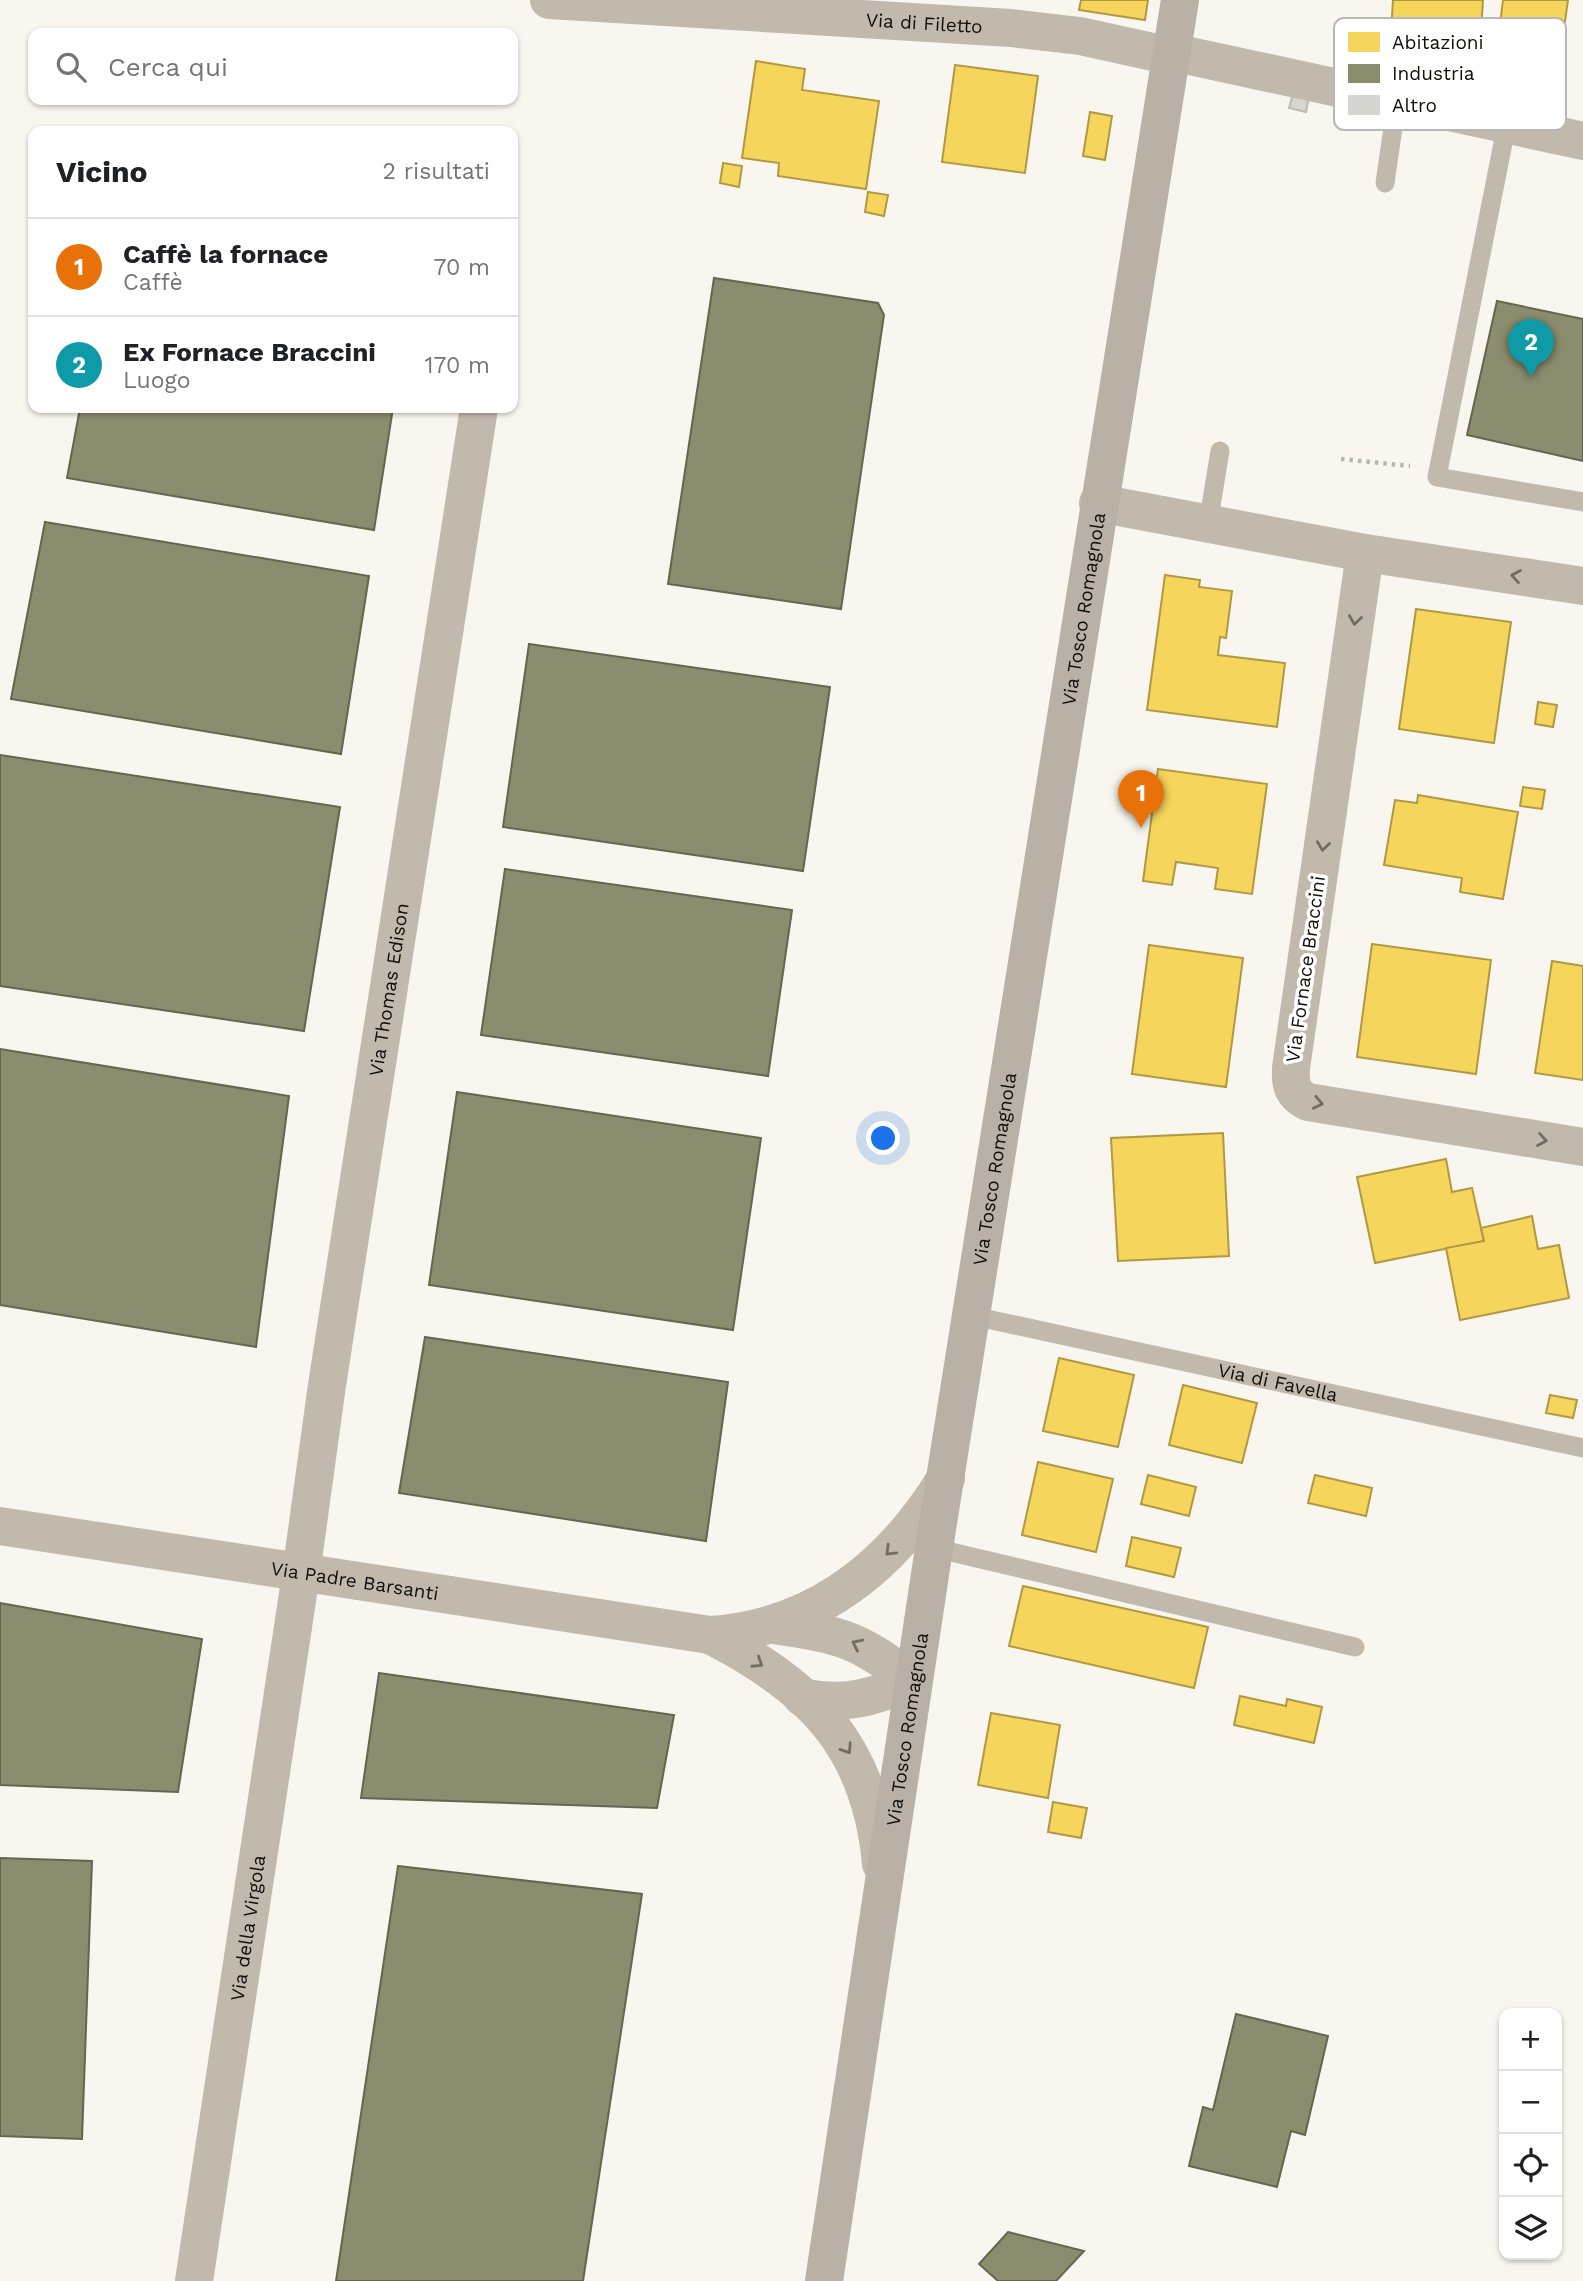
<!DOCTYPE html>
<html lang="it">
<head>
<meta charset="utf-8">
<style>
  body { margin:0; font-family:"Work Sans",sans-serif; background:#f6f6f6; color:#202124 }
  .controls { position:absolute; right:21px; bottom:21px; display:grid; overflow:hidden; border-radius:14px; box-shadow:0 2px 5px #0004 }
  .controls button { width:63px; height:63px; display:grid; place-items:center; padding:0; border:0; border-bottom:2px solid #e0e0e0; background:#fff; color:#202124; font:35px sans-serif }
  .you { position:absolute; left:884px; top:1139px; width:24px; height:24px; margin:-18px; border:5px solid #fff; border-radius:50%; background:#1a73e8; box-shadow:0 0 0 10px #1a73e833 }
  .badge { display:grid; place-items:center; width:46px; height:46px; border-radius:50%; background:#db2777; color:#fff; font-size:23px; font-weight:700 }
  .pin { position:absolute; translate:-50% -58px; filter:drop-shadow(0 2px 4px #0008) }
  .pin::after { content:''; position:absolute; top:37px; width:24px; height:21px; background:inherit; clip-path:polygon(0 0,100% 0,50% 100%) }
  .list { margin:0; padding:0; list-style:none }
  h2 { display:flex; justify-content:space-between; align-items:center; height:91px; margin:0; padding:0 28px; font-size:30px }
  h2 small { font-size:23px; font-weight:400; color:#757577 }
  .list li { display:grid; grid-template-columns:46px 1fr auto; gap:21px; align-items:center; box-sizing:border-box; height:98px; padding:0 28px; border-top:2px solid #e0e0e0 }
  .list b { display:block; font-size:26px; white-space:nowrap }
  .list p { margin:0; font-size:23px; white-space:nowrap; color:#757577 }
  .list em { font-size:23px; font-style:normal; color:#757577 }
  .icon { flex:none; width:38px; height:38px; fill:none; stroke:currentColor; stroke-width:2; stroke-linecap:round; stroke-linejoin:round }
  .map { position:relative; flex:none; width:1583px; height:2281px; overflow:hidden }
  .search { position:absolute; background:#fff; box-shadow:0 2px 5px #0004; left:28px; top:28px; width:490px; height:77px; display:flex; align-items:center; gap:18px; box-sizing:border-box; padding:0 24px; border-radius:14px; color:#757577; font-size:26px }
  .panel { position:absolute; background:#fff; box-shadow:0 2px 5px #0004; left:28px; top:126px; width:490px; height:287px; border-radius:14px }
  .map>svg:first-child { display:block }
  .homes { fill:#f6d55c; stroke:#b19943; stroke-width:2 }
  .industry { fill:#8c8c6e; stroke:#666650; stroke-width:2 }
  .building { fill:#d6d6d0; stroke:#bbbbb5; stroke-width:2 }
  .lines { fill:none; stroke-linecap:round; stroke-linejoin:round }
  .path { stroke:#bcb5ad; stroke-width:4.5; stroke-dasharray:3.5 5; stroke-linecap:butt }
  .service { stroke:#c2b9ad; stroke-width:19 }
  .minor { stroke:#c2b9ad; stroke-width:38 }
  .primary { stroke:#bab1a6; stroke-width:38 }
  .oneway { stroke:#716c64 }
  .labels { text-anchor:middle; stroke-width:7; stroke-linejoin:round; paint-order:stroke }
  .street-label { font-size:19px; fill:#0f0e0a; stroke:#fff }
  .key { fill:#fff; stroke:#b7b7b6; stroke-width:2 }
  .key-label { font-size:19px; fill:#0f0e0a }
</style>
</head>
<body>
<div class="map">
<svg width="1583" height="2281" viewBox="0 0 1583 2281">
  <rect width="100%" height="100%" fill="#f8f6ee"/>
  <g class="homes">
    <path d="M1081,0h67l-3,20 -66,-10z"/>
    <path d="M1393,0h90l-4,60h-81l-8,-11z"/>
    <path d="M1503,0h65l-6,42 -63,-9z"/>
    <path d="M756,61l49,8 -3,21 77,11 -13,88 -88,-13 1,-13 -37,-5z"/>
    <path d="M955,65l83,11 -13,97 -83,-11z"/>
    <path d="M1090,112l22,4 -7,44 -22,-4z"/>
    <path d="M723,163l19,3 -3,21 -19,-4z"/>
    <path d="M868,192l20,3 -4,21 -19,-4z"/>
    <path d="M1165,575l35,5 -1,7 33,4 -6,47 -6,-1 -2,18 67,8 -8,64 -130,-17z"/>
    <path d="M1416,609l95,13 -17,121 -95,-14z"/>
    <path d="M1538,702l19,3 -4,22 -18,-3z"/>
    <path d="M1158,769l109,15 -15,110 -37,-5 3,-21 -42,-6 -4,23 -29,-4z"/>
    <path d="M1523,787l22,3 -3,19 -22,-3z"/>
    <path d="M1418,795l100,17 -15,87 -43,-7 2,-14 -78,-13 11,-65 22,3z"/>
    <path d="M1372,944l119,16 -15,114 -119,-17z"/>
    <path d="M1149,945l94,13 -17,129 -94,-13z"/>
    <path d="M1552,961l31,5v114l-48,-7z"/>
    <path d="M1223,1133l6,123 -111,5 -7,-123z"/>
    <path d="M1446,1159l6,33 20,-4 12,53 -109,22 -18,-86z"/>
    <path d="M1532,1216l6,33 21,-4 10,53 -109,22 -14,-72 38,-7 -3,-13z"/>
    <path d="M1059,1358l75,17 -16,72 -75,-16z"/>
    <path d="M1183,1385l74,18 -15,60 -73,-18z"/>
    <path d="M1550,1395l27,5 -4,18 -27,-5z"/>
    <path d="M1038,1462l75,17 -17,73 -74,-17z"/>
    <path d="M1148,1475l48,12 -7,29 -48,-12z"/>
    <path d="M1315,1475l57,13 -6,28 -58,-13z"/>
    <path d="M1132,1537l49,11 -7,29 -48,-11z"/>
    <path d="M1023,1586l185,41 -14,61 -185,-42z"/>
    <path d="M1240,1696l46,10 1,-7 35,8 -8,36 -80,-18z"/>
    <path d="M991,1713l69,12 -12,73 -70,-13z"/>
    <path d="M1053,1802l34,6 -6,30 -33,-6z"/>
  </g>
  <g class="industry">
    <path d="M714,278l164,25 6,12 -43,294 -173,-25z"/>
    <path d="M1497,301l86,18v142l-116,-26z"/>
    <path d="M80,408h313l-19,122 -307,-52z"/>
    <path d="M45,522l324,54 -28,178 -330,-55z"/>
    <path d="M529,644l301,43 -27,184 -300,-44z"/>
    <path d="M0,755l340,52 -36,224 -304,-45z"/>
    <path d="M505,869l287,41 -24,166 -287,-41z"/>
    <path d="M0,1049l289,47 -33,251 -256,-42z"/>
    <path d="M457,1092l304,46 -28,192 -304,-45z"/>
    <path d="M425,1337l303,45 -22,159 -307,-48z"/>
    <path d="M0,1603l202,36 -24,153 -178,-7z"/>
    <path d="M379,1673l295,42 -17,93 -296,-10z"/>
    <path d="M0,1858l92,3 -10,278 -82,-3z"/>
    <path d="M398,1866l244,28 -59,387h-247z"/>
    <path d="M1236,2014l92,22 -23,99 -14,-4 -14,56 -88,-21 14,-59 10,3z"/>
    <path d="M1008,2232l76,19 -28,30h-58l-19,-17z"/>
  </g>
  <path class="building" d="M1293,93l16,3 -3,16 -17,-4z"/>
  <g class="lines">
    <path class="path" d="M1341,459l69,7"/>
    <g class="service">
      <path d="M1507,123l-70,354 146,25"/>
      <path d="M1385,183l12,-83"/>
      <path d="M1208,524l12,-73"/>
      <path id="s1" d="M973,1316l610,132"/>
      <path d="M934,1548l421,99"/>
    </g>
    <g class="minor">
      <path id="s2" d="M549,0l462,28 69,8 91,20h19l393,85"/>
      <path d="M1098,503l267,50 218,33"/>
      <path d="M1365,553l-74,515c-1,17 1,26 17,34l275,45"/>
      <path id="s3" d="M0,1526l710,109c106,-7 182,-69 236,-157"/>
      <path d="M773,1625c69,10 86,14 140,57"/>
      <path d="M710,1635c101,51 161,112 171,229"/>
      <path d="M802,1697c42,10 72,-1 111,-15"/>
      <path id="s4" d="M194,2281l107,-707 26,-189 152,-977"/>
    </g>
    <path class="primary" id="s5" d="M824,2281l110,-733 246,-1548"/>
  </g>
  <defs><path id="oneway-chevron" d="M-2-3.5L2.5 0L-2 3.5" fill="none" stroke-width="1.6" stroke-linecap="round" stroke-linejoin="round" transform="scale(1.75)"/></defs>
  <g class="oneway">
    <use href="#oneway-chevron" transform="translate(1516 576) rotate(-171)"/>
    <use href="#oneway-chevron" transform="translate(1355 620) rotate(98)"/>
    <use href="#oneway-chevron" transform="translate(1323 846) rotate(98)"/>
    <use href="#oneway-chevron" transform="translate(1318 1103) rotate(12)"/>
    <use href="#oneway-chevron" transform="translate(1542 1140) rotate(9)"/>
    <use href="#oneway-chevron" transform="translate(890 1551) rotate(135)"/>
    <use href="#oneway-chevron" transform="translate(857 1644) rotate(-154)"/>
    <use href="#oneway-chevron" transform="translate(758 1663) rotate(33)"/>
    <use href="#oneway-chevron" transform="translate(847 1749) rotate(57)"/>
  </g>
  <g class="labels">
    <g class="street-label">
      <text dy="7" stroke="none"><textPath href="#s2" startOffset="376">Via di Filetto</textPath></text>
      <text dy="7" stroke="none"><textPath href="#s5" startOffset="1692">Via Tosco Romagnola</textPath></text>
      <text transform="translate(1305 969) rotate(-82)" y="7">Via Fornace Braccini</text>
      <text dy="7" stroke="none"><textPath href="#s4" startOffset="1306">Via Thomas Edison</textPath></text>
      <text dy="7" stroke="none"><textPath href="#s5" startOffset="1125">Via Tosco Romagnola</textPath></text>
      <text dy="7" stroke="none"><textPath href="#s1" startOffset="312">Via di Favella</textPath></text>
      <text dy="7" stroke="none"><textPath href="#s3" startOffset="359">Via Padre Barsanti</textPath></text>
      <text dy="7" stroke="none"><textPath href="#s5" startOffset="558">Via Tosco Romagnola</textPath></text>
      <text dy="7" stroke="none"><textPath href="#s4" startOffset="357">Via della Virgola</textPath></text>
    </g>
  </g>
  <rect x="1334" y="18" width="232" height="112" rx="10" class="key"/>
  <rect x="1348" y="32" width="32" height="20" fill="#f6d55c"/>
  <rect x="1348" y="64" width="32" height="19" fill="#8c8c6e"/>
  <rect x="1348" y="95" width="32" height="20" fill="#d6d6d0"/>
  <g class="key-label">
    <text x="1392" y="49">Abitazioni</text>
    <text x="1392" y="80">Industria</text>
    <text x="1392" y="112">Altro</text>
  </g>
</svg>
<div class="controls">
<button>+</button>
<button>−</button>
<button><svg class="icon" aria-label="locate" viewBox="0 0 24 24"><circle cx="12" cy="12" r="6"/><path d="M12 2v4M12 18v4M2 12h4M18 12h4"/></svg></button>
<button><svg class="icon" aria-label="layers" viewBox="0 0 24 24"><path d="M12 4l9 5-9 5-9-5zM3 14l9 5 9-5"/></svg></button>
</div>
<div class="you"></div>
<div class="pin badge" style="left:1141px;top:828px;background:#e8710a">1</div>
<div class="pin badge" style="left:1531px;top:377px;background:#0f9aa8">2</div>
<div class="search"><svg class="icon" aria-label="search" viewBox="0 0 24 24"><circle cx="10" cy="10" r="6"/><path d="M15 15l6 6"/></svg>Cerca qui</div>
<section class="panel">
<h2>Vicino<small>2 risultati</small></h2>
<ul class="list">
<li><span class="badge" style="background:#e8710a">1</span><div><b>Caffè la fornace</b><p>Caffè</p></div><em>70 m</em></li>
<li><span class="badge" style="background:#0f9aa8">2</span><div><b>Ex Fornace Braccini</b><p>Luogo</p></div><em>170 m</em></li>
</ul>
</section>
</div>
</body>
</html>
